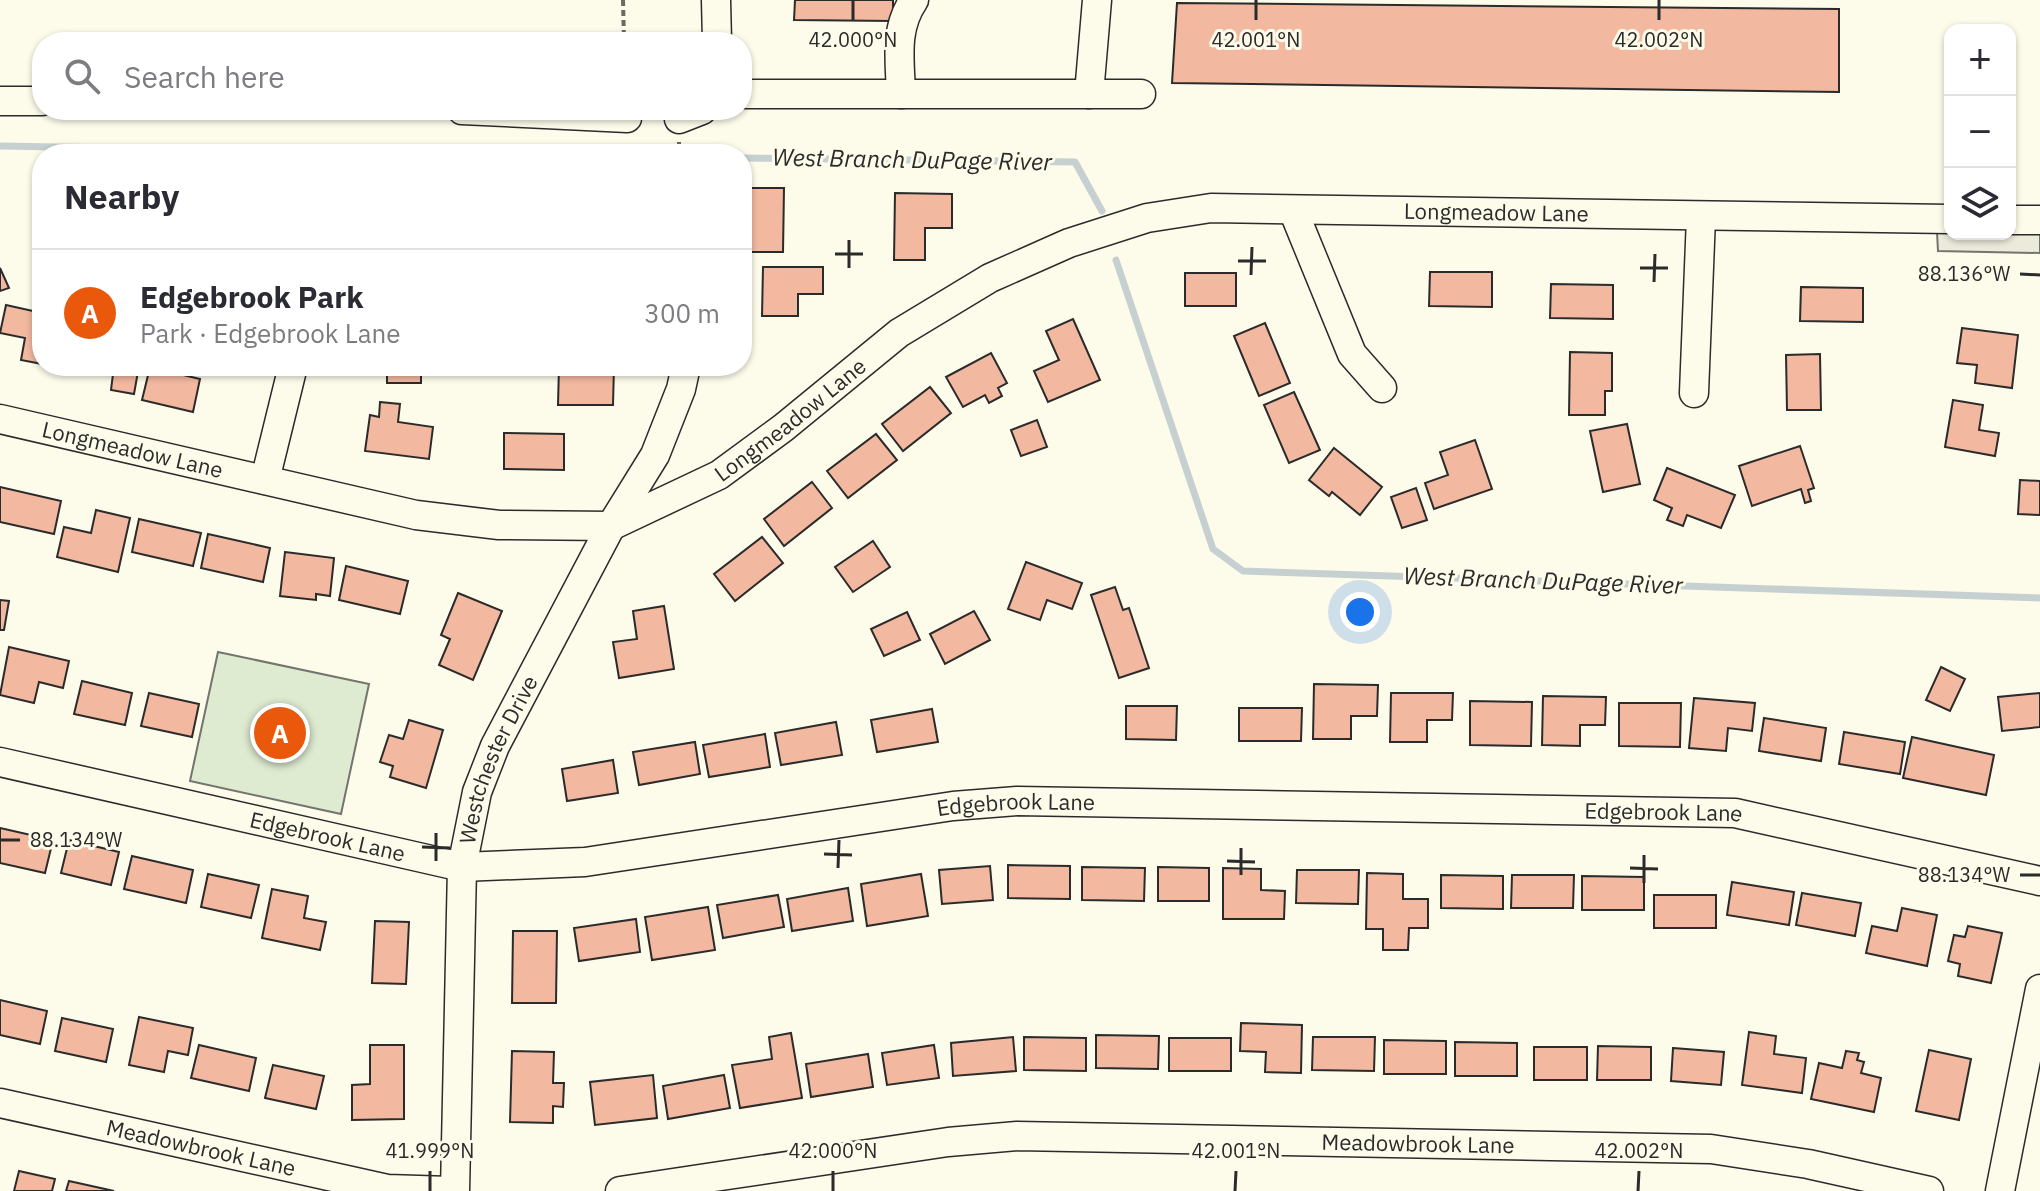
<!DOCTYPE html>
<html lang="en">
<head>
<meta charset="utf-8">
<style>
  body { margin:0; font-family:"IBM Plex Sans",sans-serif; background:#f7f7f7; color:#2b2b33 }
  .controls { position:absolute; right:24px; top:24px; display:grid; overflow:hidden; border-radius:16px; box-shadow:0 2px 6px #0004 }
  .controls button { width:72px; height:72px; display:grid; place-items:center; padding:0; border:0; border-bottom:2px solid #e1e1e2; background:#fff; color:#2b2b33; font:40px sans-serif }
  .you { position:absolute; left:1360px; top:612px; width:28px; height:28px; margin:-20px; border:6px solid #fff; border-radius:50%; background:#1a73e8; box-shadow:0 0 0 12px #1a73e833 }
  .badge { display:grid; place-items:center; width:52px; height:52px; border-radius:50%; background:#ea580c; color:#fff; font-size:26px; font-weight:700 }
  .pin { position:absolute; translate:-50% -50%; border:4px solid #fff; box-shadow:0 2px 8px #0006 }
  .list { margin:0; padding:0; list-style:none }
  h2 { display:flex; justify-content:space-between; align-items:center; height:104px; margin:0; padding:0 32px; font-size:34px }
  h2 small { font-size:26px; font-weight:400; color:#7c7c81 }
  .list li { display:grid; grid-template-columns:52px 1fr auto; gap:24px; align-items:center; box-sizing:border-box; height:128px; padding:0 32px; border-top:2px solid #e1e1e2 }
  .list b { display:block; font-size:30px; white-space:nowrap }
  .list p { margin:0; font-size:26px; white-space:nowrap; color:#7c7c81 }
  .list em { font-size:26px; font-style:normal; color:#7c7c81 }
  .icon { flex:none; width:44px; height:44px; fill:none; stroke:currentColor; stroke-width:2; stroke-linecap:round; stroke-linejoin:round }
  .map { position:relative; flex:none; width:2040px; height:1191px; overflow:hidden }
  .search { position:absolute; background:#fff; box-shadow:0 2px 6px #0004; left:32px; top:32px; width:720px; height:88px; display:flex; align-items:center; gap:20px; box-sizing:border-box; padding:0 28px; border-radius:32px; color:#7c7c81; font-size:30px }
  .panel { position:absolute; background:#fff; box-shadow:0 2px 6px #0004; left:32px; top:144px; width:720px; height:232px; border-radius:32px }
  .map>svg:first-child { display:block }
  .green { fill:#deebd1; stroke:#74746e; stroke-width:2 }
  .parking { fill:#eceadb; stroke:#74746e; stroke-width:2 }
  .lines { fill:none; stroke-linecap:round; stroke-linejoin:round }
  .stream { stroke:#c7d0d0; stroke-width:7 }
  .building { fill:#f2b8a0; stroke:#2b2b2b; stroke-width:2 }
  .minor-casing { stroke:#2b2b2b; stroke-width:31 }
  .path { stroke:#6a6964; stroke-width:4; stroke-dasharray:6 4; stroke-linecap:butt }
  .minor { stroke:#fdfbea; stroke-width:28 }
  .ticks { fill:none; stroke:#2b2b2b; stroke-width:3 }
  .labels { text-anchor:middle; stroke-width:6; stroke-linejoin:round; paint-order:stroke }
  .street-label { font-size:22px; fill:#2b2b2b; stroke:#fdfbea }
  .water-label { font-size:24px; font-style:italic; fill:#2b2b2b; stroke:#fdfbea }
  .ticks-label { font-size:20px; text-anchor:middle; fill:#2b2b2b; stroke:#fdfbea; stroke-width:6; stroke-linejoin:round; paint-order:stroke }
</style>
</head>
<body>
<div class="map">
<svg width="2040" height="1191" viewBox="0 0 2040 1191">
  <rect width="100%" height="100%" fill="#fdfbea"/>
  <path class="green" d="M218,652l151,32 -28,130 -151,-33z"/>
  <path class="parking" d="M1937,232l103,2v19l-102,-2z"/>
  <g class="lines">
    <g class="stream">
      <path d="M0,146l458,8"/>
      <path d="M742,158l333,4 27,49"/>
      <path d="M1116,260l97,289 30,22 797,27"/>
    </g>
  </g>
  <g class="building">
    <path d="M795,0h98v21l-99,-1z"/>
    <path d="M1177,3l662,6v83l-667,-9z"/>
    <path d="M749,188h35l-1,64h-34z"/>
    <path d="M895,193l57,1v34h-27v32h-31z"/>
    <path d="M763,267h60v27h-25v22h-36z"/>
    <path d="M0,268l9,20 -9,3z"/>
    <path d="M1430,272h62v35l-63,-1z"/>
    <rect x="1185" y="273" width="51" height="33"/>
    <path d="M1551,284l62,1v34l-63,-1z"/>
    <path d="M1801,287l62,1v34l-63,-1z"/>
    <path d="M6,305l36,8v51l-21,-4 4,-22 -25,-5z"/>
    <path d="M1073,319l27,61 -52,22 -14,-31 25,-11 -13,-29z"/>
    <path d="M1265,323l25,60 -31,13 -25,-60z"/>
    <path d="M1962,328l56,7 -6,53 -37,-5 2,-18 -20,-2z"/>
    <path d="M1570,352l42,1v38h-7v24h-36z"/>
    <path d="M991,353l16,30 -9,5 4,8 -13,7 -4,-8 -22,12 -17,-30z"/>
    <path d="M1820,354l1,56h-34l-1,-55z"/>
    <path d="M114,366h25l-5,28 -23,-4z"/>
    <rect x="387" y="366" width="34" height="17"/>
    <path d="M559,366h55l-1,39h-55z"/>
    <path d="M150,367l50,12 -7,33 -51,-12z"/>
    <path d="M930,387l21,26 -48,38 -21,-27z"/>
    <path d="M1294,392l26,58 -31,13 -25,-58z"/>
    <path d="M1953,400l30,5 -4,25 20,3 -4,23 -50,-9z"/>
    <path d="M380,402l20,2 -2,18 35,5 -4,32 -64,-8 5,-36 9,2z"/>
    <path d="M1037,420l10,27 -26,9 -10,-26z"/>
    <path d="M1627,424l13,60 -37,8 -13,-61z"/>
    <path d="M504,433l60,1v36l-60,-1z"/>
    <path d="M876,434l21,26 -49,38 -21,-27z"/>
    <path d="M1475,440l17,49 -58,20 -9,-26 23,-8 -8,-23z"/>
    <path d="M1800,446l14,42 -6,2 3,11 -6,2 -4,-14 -49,17 -13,-40z"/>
    <path d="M1334,448l48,39 -22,28 -28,-23 -3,4 -20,-16z"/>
    <path d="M1667,468l68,27 -14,33 -34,-13 -4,11 -16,-6 5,-12 -18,-8z"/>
    <path d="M2020,480l20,1v34l-22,-1z"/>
    <path d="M812,482l20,26 -48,38 -20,-27z"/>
    <path d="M0,487l61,14 -7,33 -54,-12z"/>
    <path d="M1416,488l11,32 -25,8 -11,-31z"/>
    <path d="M96,510l34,8 -12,54 -61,-15 7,-30 27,6z"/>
    <path d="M139,519l62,14 -8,33 -61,-14z"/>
    <path d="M208,534l62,14 -7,34 -62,-14z"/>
    <path d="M762,537l21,26 -48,38 -21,-27z"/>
    <path d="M873,541l17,26 -37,25 -18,-25z"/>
    <path d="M285,552l49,6 -4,38 -14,-2v6l-36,-4z"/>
    <path d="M1026,562l56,21 -10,26 -25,-9 -7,20 -32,-11z"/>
    <path d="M346,566l62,15 -8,33 -61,-14z"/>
    <path d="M1115,587l8,23 6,-2 20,60 -30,10 -28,-83z"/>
    <path d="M458,593l44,18 -29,69 -34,-15 11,-26 -9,-4z"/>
    <path d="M0,600l9,1 -5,29h-4z"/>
    <path d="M664,606l10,63 -55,9 -6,-36 24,-3 -4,-28z"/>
    <path d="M974,611l16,29 -45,24 -15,-30z"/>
    <path d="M907,612l13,28 -36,16 -13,-27z"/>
    <path d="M9,647l60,14 -6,27 -24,-6 -5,21 -34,-8z"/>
    <path d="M1941,667l24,12 -15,32 -24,-11z"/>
    <path d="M82,681l50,12 -7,32 -51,-11z"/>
    <path d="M1314,684l64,1 -1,31h-26v23h-38z"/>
    <path d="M149,693l50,11 -7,33 -51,-11z"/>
    <path d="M1391,693h62l-1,27h-25v22h-37z"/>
    <path d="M2040,693v34l-38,4 -4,-34z"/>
    <path d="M1543,696l63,1 -1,28h-25v21l-38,-1z"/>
    <path d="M1694,698l61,5 -3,28 -24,-3 -2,23 -37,-3z"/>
    <path d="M1470,701l62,1 -1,44 -61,-1z"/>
    <path d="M1619,703h62l-1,44 -61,-1z"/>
    <path d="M1126,706h51l-1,34 -50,-1z"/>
    <path d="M1239,708h63l-1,33h-62z"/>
    <path d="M932,709l6,33 -61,10 -6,-32z"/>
    <path d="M1764,718l62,10 -5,33 -62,-10z"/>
    <path d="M409,720l34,10 -17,58 -36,-11 3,-11 -13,-4 9,-27 14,4z"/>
    <path d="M836,722l6,33 -61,10 -6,-32z"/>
    <path d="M1844,732l61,10 -5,32 -61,-10z"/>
    <path d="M765,734l5,33 -61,10 -6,-32z"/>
    <path d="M1912,737l82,18 -8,40 -83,-17z"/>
    <path d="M695,742l5,32 -61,11 -6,-33z"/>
    <path d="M613,760l5,33 -51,8 -5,-32z"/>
    <path d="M0,828l53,12 -8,33 -45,-10z"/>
    <path d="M69,840l50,12 -8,33 -50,-12z"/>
    <path d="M132,856l61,14 -7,33 -62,-14z"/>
    <path d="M1008,865l62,1v33l-62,-1z"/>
    <path d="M990,866l3,34 -51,4 -3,-34z"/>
    <path d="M1082,867l63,1 -1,33 -62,-1z"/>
    <path d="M1158,867l51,1v33h-51z"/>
    <path d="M1223,868l38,1v21l24,1 -1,28h-61z"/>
    <path d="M1297,870h62l-1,34 -62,-1z"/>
    <path d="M1367,873l36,1v25h25v29h-19l-1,22h-25v-21h-17z"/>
    <path d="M208,874l51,11 -8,33 -50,-11z"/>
    <path d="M921,874l7,42 -61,10 -6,-42z"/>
    <path d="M1441,875l62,1v33l-62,-1z"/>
    <path d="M1512,875h62l-1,33h-62z"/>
    <path d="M1582,876l62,1v33h-62z"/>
    <path d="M1732,882l62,10 -5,33 -62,-10z"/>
    <path d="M848,888l5,33 -61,10 -5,-32z"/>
    <path d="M272,889l36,7 -4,22 22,4 -6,28 -58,-12z"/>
    <path d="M1802,893l59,10 -6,33 -59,-11z"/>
    <path d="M778,895l6,32 -61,11 -6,-33z"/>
    <rect x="1654" y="895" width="62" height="33"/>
    <path d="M708,907l7,43 -63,10 -7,-43z"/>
    <path d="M1902,908l35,7 -10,51 -61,-13 6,-27 25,5z"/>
    <path d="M636,919l4,33 -61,9 -5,-33z"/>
    <path d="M375,921l34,1 -3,62 -34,-1z"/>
    <path d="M1968,926l34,7 -11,50 -33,-7 2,-12 -12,-3 6,-26 11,2z"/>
    <path d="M513,931h44l-1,72h-44z"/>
    <path d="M0,1000l47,11 -7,33 -40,-9z"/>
    <path d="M139,1017l54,11 -5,27 -20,-4 -4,21 -35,-7z"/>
    <path d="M62,1018l51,11 -7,33 -51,-11z"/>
    <path d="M1241,1023l61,2 -1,48 -36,-1 1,-20 -26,-1z"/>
    <path d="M1749,1032l27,4 -2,18 32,4 -4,35 -60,-8z"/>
    <path d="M791,1033l11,65 -62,10 -8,-43 40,-6 -3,-22z"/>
    <path d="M1096,1035l63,1 -1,33 -62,-1z"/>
    <path d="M1013,1037l3,34 -63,5 -2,-33z"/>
    <path d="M1024,1037l62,1v33l-62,-1z"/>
    <path d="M1313,1037h62l-1,34 -62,-1z"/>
    <rect x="1169" y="1038" width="62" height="33"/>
    <path d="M1384,1040l62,1v33h-62z"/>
    <path d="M1455,1042l62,1v33h-62z"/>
    <path d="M199,1045l57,13 -7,33 -58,-13z"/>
    <path d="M370,1045h34v74l-52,1v-35l18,-1z"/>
    <path d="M934,1045l5,33 -52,7 -5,-32z"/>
    <path d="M1598,1046l53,1v33h-54z"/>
    <rect x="1534" y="1047" width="53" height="33"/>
    <path d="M1673,1048l51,4 -3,33 -50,-4z"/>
    <path d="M1929,1050l42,9 -12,61 -43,-9z"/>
    <path d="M512,1051l42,1 -1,31h11l-1,24 -10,-1v17l-43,-1z"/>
    <path d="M1846,1051l13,2 -2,7 7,2 -3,11 20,5 -7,34 -63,-13 8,-36 23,5z"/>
    <path d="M868,1054l5,33 -62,10 -5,-33z"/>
    <path d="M273,1065l51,11 -8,33 -51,-11z"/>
    <path d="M653,1075l4,43 -62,7 -5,-43z"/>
    <path d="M724,1075l6,33 -62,11 -5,-33z"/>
    <path d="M19,1171l36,8 -3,12h-38z"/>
    <path d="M69,1181l45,10h-48z"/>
  </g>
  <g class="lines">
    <defs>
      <g id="minor">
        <path d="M716,0l1,42"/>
        <path d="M742,94h399"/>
        <path d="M901,94c-1,-34 -7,-65 13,-94"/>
        <path d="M1089,94l8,-94"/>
        <path d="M0,101h42"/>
        <path d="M462,110l165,8"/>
        <path d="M679,119l23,-9"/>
        <path d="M1293,210l59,144 30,34"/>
        <path d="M2010,220h30"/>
        <path d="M1694,393l7,-176"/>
        <path id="s1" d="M0,419l416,96 83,10 112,1 108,-51 64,-47 116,-95 91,-55 79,-35 78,-25 64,-10 739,11"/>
        <path d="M265,480l28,-114"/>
        <path id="s2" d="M0,762l462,105 123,-5 368,-56 64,-5 718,12 305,68"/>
        <path id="s3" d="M0,1103l387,86 63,2"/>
        <path id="s4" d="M455,1191l7,-324 15,-75 18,-46 116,-220 44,-71 26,-66 5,-23"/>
        <path id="s5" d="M620,1191l328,-49 69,-6 694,13 97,15 121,27"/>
        <path d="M2000,1191l40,-202"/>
      </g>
    </defs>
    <use href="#minor" class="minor-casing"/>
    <g class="path">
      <path d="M623,0l1,42"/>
      <path d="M679,142v12"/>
    </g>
    <use href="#minor" class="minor"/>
  </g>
  <path class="ticks" d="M853,20v-20M1256,20v-20M1659,20v-20M835,254h28M1238,261h28M849,268v-28M1640,268h28M2020,274l20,1M1251,275l1,-28M1654,282l1,-28M0,840h20M422,847l28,1M824,854l28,1M436,861v-28M1227,861l28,1M838,868l1,-28M1630,868l28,1M1241,875v-27M2020,875h20M1644,883v-28M430,1191v-20M833,1191v-20M1235,1191l1,-20M1638,1191l1,-20"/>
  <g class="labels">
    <g class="street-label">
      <text dy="8" stroke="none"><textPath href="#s1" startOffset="1596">Longmeadow Lane</textPath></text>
      <text dy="8" stroke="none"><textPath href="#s1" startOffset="832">Longmeadow Lane</textPath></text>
      <text dy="8" stroke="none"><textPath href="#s1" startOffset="136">Longmeadow Lane</textPath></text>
      <text dy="8" stroke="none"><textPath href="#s4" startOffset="438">Westchester Drive</textPath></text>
      <text dy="8" stroke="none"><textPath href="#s2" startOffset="1032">Edgebrook Lane</textPath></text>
      <text dy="8" stroke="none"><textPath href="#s2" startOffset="1680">Edgebrook Lane</textPath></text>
      <text dy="8" stroke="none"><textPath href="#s2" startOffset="336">Edgebrook Lane</textPath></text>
      <text dy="8" stroke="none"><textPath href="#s5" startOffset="802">Meadowbrook Lane</textPath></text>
      <text dy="8" stroke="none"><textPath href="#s3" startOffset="206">Meadowbrook Lane</textPath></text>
    </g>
    <g class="water-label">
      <text transform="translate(912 160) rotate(1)" y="8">West Branch DuPage River</text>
      <text transform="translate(1543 581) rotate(2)" y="8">West Branch DuPage River</text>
    </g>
  </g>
  <g class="ticks-label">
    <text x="853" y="47">42.000°N</text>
    <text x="1256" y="47">42.001°N</text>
    <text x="1659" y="47">42.002°N</text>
    <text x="1964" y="281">88.136°W</text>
    <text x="76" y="847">88.134°W</text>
    <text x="1964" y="882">88.134°W</text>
    <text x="430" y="1158">41.999°N</text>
    <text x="833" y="1158">42.000°N</text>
    <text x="1236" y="1158">42.001°N</text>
    <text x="1639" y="1158">42.002°N</text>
  </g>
</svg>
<div class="controls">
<button>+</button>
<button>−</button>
<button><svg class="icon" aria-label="layers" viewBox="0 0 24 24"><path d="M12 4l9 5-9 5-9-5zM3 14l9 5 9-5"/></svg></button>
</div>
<div class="you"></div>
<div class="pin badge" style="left:280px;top:733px">A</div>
<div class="search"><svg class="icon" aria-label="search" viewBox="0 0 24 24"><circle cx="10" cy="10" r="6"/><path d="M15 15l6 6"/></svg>Search here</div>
<section class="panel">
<h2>Nearby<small></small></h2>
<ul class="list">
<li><span class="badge">A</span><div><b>Edgebrook Park</b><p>Park · Edgebrook Lane</p></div><em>300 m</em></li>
</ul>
</section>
</div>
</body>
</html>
